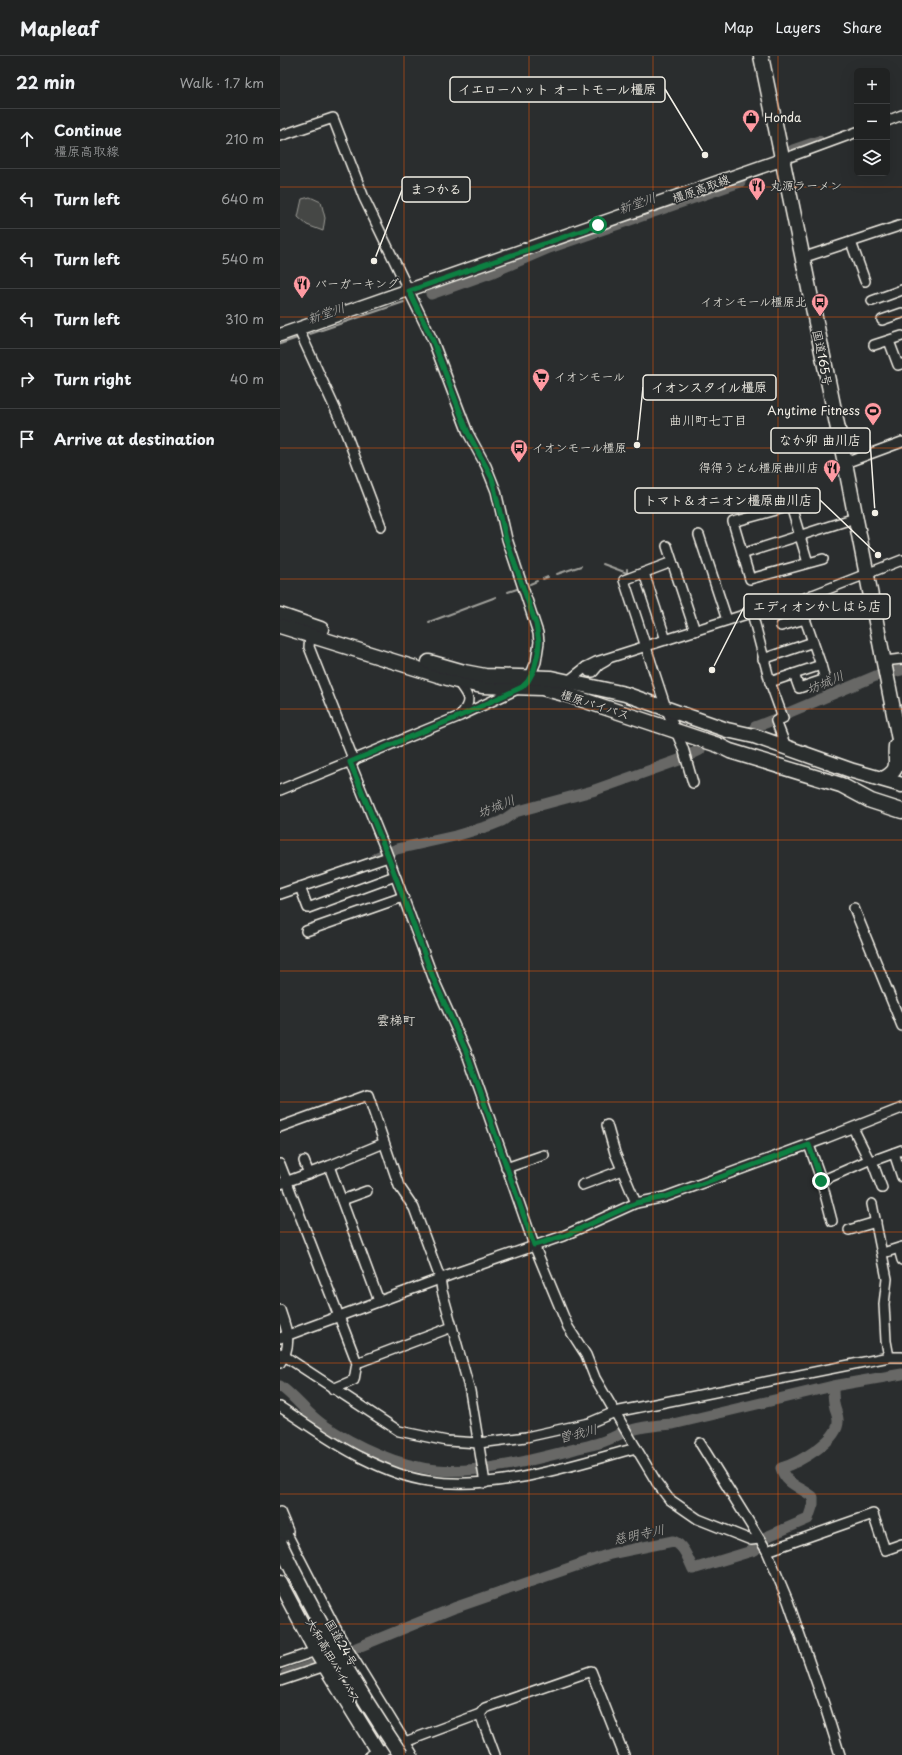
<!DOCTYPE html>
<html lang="en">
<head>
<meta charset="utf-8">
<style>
  body { margin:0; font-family:"Playpen Sans","Klee One",sans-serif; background:#2d2f2f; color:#f1f3f6 }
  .controls { position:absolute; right:12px; top:12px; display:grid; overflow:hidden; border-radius:6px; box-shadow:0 4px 16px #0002 }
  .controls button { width:36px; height:36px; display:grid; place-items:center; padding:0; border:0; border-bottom:1px solid #3d3f40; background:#202222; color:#f1f3f6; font:20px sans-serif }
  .stop { position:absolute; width:12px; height:12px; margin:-9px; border:3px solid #0b8043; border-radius:50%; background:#fff }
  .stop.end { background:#0b8043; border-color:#fff; box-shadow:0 1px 4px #0008 }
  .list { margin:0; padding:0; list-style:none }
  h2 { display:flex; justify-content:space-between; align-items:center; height:52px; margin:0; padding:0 16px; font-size:17px }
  h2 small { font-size:13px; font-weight:400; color:#a2a4a5 }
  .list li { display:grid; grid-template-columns:26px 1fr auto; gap:12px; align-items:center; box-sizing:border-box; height:60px; padding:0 16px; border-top:1px solid #3d3f40 }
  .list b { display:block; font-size:15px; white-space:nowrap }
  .list p { margin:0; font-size:13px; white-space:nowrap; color:#a2a4a5 }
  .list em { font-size:13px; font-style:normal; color:#a2a4a5 }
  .icon { flex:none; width:22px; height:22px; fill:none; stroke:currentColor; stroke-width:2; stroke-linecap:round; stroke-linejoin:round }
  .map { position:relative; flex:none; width:622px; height:1699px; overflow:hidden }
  header { display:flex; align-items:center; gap:24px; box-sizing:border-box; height:56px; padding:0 20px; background:#202222; border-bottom:1px solid #3d3f40 }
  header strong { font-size:19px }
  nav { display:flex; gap:22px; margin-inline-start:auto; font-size:14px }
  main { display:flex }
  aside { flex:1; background:#202222 }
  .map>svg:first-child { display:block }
  .green { fill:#444645; stroke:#9c9c96 }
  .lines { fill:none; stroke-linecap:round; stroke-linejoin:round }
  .stream { stroke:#9f9f9a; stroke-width:2 }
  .river { stroke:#676866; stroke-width:11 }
  .minor-casing { stroke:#f4f1e8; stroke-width:12 }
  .major-casing { stroke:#f4f1e8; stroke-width:15 }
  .highway-casing { stroke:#f4f1e8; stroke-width:17 }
  .minor { stroke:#2a2d2e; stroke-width:9 }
  .major { stroke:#2a2d2e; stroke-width:12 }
  .highway { stroke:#2a2d2e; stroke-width:14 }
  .highway-bridge-casing { stroke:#f4f1e8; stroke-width:17; stroke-linecap:butt }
  .highway-bridge { stroke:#2a2d2e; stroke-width:14 }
  .route { stroke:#0b8043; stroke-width:5 }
  .grid { fill:none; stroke:#e8590c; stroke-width:1; stroke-opacity:0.55 }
  .labels { text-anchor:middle; stroke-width:3.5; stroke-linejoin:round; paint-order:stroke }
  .poi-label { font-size:12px; fill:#f4f1e8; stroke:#2a2d2e; text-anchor:start }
  .street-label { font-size:12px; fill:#f4f1e8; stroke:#2a2d2e }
  .water-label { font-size:13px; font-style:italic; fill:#b5b3ae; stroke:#2a2d2e }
  .neighbourhood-label { font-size:13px; fill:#f4f1e8; stroke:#2a2d2e }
  .leader { fill:none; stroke:#f4f1e8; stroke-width:1.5 }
  .callout-dot { fill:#f4f1e8; stroke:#2a2d2e; stroke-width:1.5 }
  .callout { fill:#2a2d2e; stroke:#f4f1e8; stroke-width:1.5 }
  .callout-label { font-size:13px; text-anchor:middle; font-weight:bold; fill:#f4f1e8 }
</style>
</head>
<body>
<header>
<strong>Mapleaf</strong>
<nav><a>Map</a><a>Layers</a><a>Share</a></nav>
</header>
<main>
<aside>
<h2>22 min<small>Walk · 1.7 km</small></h2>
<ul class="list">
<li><svg class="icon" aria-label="ahead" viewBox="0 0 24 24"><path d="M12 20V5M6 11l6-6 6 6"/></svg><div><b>Continue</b><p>橿原高取線</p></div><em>210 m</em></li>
<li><svg class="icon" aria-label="left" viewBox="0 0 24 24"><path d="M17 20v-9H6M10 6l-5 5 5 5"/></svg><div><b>Turn left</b></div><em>640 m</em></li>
<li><svg class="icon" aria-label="left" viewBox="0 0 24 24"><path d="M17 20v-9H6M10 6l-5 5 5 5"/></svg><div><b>Turn left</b></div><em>540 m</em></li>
<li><svg class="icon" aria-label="left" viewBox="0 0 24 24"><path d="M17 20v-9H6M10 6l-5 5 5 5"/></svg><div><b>Turn left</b></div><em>310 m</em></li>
<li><svg class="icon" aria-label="right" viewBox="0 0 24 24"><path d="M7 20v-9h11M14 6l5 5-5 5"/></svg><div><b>Turn right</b></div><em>40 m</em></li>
<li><svg class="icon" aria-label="arrive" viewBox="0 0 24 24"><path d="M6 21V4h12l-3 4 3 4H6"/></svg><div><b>Arrive at destination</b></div></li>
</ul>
</aside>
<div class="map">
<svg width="622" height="1699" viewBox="0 0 622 1699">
  <rect width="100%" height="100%" fill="#2a2d2e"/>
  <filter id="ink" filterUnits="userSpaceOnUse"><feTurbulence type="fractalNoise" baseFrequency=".025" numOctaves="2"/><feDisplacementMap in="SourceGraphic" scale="8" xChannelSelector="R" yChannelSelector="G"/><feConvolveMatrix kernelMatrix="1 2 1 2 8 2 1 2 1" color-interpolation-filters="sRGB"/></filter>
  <g filter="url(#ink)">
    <path class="green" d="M30,141l11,5 4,16 -2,13 -16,-6 -9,-8 4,-18z"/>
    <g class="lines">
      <g class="stream">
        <path d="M24,280l100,-34"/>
        <path d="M0,288l20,-7"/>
        <path d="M323,508l24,9"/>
        <path d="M347,513v7"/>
        <path d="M277,518l24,-8"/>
        <path d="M263,523l5,-2"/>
        <path d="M250,528l7,-3"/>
        <path d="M228,536l9,-3"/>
        <path d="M149,566l67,-25"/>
      </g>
      <g class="river">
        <path d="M513,94l26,-9"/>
        <path d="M151,238l62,-22 56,-24 191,-66"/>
        <path d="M613,616l9,-2"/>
        <path d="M503,659l95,-40"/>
        <path d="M475,671l18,-7"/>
        <path d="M97,801l20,-8 58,-13 37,-11 10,-4 13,-9 77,-21 87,-31 21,-10"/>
        <path d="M0,1330c16,11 27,28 42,38 33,22 75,42 115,46 50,4 106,-13 154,-25 12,-2 21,-7 31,-12 16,-6 34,-8 51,-9l160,-38 69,-12"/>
        <path d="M76,1592l98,-40 156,-54 63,-13c11,4 15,18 20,28l62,-19 11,-13 42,-18 5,-15v-7c-12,-10 -27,-12 -32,-29 17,-5 59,-28 57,-48 0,-4 -2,-9 -3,-12 -2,-7 -2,-15 -2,-22"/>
        <path d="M6,1618l30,-10"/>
      </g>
      <defs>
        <g id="minor">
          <path d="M607,65l15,-6"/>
          <path d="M0,80l53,-18 31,80 69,143 35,92 18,33 10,25 11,48 31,94 1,9 -3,20 -8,19 -6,6 -62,29 -180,74"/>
          <path d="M501,104l76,-28"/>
          <path d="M571,186l14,39"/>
          <path d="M522,202l100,-33"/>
          <path d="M592,245l30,-11"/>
          <path d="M602,264l20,-7"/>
          <path d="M18,272l46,100 37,98"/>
          <path d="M609,285l9,24 4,-1"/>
          <path d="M594,289l28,-9"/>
          <path d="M565,407l57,-21"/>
          <path d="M419,479l28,85"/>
          <path d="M387,490l28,85"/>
          <path d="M462,498l113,-36"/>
          <path d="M392,506l-48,18 42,128 17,40 10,35"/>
          <path d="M528,507l-17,-57 -58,16 17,57 73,-20"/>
          <path d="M364,517l22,67"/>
          <path d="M472,557l18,69 13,36 -7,3 10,26"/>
          <path d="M501,570l24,-7 7,-24"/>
          <path d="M30,580l-1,11 45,114"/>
          <path d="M483,603l50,-17"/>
          <path d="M604,605l18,-2"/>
          <path d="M306,611l3,5h4l6,-7 7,-4"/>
          <path d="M514,618l5,14 24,-8 1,-4 -3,-11"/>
          <path d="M178,626c10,14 15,17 3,33"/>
          <path d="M287,626l19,-15 10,-5 151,-48 58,-16 97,-38"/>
          <path d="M490,626l51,-17 -16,-46"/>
          <path d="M70,706l36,89 48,129 32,71 68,194 34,82 18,28 9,23 41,70 21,35 12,16 29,20 53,21 8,-1"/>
          <path d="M20,831l8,21 87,-32"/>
          <path d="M0,838l108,-37"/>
          <path d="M574,852l48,118"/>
          <path d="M26,875l97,-34"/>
          <path d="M327,1069l8,28 21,50"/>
          <path d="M0,1071l88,-32 31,91 15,22 26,70 2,13 28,100 15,92"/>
          <path d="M573,1072l16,32 3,1 30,-11"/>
          <path d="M529,1089l12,34 11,42"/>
          <path d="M614,1097l8,24"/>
          <path d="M24,1105l5,13"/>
          <path d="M592,1105l10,27"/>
          <path d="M0,1108l77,199 -3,17 -21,9"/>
          <path d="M49,1110l50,135"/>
          <path d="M226,1112l38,-13"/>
          <path d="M541,1125l48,-21"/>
          <path d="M0,1128l49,-18 55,-23"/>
          <path d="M302,1129l40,-15"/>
          <path d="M62,1144l25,-9"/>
          <path d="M592,1148l15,75 -3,25 2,37 3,16"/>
          <path d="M569,1174l27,-8"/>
          <path d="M619,1193l3,11"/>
          <path d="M603,1197l19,-6"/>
          <path d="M0,1254c7,20 13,35 0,53"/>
          <path d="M0,1282l173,-64 110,-38 73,-33 29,-6 161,-59 76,-30"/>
          <path d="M0,1297l119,78 48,10 32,2 47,-6 63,-14 26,-11 274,-55h13"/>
          <path d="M77,1307l95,-36"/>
          <path d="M0,1351c27,17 53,37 82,51 20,10 44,20 66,23 70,10 141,-15 208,-33"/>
          <path d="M420,1387l67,108 21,50 37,106 15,48"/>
          <path d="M0,1456l8,19"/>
          <path d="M487,1495l106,-37 12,36 17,-6"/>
          <path d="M0,1607l36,-12"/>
          <path d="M0,1625l45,-15"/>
          <path d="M200,1658l15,41"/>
          <path d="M90,1699l110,-41 5,-6 106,-37 33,84"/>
        </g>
        <path id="major" d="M0,279l501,-175"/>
        <g id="highway">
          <path d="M481,0l84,407 57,292"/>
          <path d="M0,559l41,14"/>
          <path d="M0,570l177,55 25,5 60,2 26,7 150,50 12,6 111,34 30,16 31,10"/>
          <path d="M149,606l35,10 21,4 66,2 74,16 102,36 27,6 99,35 49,14"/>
          <path d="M603,723c19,-10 11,-16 13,-33"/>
          <path d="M0,1470l58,112 72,117"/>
          <path d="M0,1527l36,68 64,104"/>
        </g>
      </defs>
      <use href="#minor" class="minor-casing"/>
      <use href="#major" class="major-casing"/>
      <use href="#highway" class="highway-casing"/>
      <use href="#minor" class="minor"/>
      <use href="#major" class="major"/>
      <use href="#highway" class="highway"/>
      <defs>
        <path id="highway-bridge" d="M0,1488c35,74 75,143 121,211"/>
      </defs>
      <use href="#highway-bridge" class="highway-bridge-casing"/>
      <use href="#highway-bridge" class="highway-bridge"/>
    </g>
  </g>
  <g class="lines" filter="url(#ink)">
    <path class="route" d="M318,169l-189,66 24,50 35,92 24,45 14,61 30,85 3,18 -1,11 -4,17 -6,11 -6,6 -62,29 -110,46 36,89 48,129 32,71 68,194 30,-9 72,-33 29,-6 144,-52 12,36"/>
  </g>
  <path class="grid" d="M124,0v1699M249,0v1699M373,0v1699M498,0v1699M0,131h622M0,261h622M0,392h622M0,523h622M0,653h622M0,784h622M0,915h622M0,1046h622M0,1176h622M0,1307h622M0,1438h622M0,1568h622"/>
  <defs>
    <symbol id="shop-pin" viewBox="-11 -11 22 30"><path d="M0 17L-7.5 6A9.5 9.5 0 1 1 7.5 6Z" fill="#ff9aa2" stroke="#2a2d2e"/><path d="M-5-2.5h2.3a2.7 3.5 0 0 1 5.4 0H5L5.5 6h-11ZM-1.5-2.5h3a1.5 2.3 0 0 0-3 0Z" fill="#111"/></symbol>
    <symbol id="restaurant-pin" viewBox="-11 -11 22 30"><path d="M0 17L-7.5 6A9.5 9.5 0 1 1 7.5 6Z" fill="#ff9aa2" stroke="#2a2d2e"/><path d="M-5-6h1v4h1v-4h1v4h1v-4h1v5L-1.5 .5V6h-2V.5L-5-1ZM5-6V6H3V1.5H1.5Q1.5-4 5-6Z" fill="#111"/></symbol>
    <symbol id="bus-pin" viewBox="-11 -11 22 30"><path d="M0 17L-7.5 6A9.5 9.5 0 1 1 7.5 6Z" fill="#ff9aa2" stroke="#2a2d2e"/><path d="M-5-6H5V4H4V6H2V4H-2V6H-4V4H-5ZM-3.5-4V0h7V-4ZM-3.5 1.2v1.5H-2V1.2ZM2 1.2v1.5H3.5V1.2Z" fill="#111"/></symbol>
    <symbol id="supermarket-pin" viewBox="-11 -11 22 30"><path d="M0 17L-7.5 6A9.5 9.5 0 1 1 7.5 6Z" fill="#ff9aa2" stroke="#2a2d2e"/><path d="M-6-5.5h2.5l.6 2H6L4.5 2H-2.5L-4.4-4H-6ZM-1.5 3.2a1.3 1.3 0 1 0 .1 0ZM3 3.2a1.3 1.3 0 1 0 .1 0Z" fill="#111"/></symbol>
    <symbol id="stadium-pin" viewBox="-11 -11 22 30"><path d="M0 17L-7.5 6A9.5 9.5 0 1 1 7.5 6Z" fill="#ff9aa2" stroke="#2a2d2e"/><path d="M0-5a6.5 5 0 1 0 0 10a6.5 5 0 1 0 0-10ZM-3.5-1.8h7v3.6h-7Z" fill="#111"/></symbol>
  </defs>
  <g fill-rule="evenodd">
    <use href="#shop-pin" x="461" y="52" width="20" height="27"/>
    <use href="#restaurant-pin" x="467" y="120" width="20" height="27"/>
    <use href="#restaurant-pin" x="12" y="218" width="20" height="27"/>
    <use href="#bus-pin" x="530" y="236" width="20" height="27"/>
    <use href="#supermarket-pin" x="251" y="311" width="20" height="27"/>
    <use href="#stadium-pin" x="583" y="345" width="20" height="27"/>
    <use href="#bus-pin" x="229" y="382" width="20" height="27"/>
    <use href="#restaurant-pin" x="542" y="402" width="20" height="27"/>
  </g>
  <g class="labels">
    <g class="poi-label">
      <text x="484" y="66">Honda</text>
      <text x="490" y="134">丸源ラーメン</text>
      <text x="35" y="232">バーガーキング</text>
      <text x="527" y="250" text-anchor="end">イオンモール橿原北</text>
      <text x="274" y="325">イオンモール</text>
      <text x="580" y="359" text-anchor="end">Anytime Fitness</text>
      <text x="252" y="396">イオンモール橿原</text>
      <text x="539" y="416" text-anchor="end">得得うどん橿原曲川店</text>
    </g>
    <g class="street-label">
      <text transform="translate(421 133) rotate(-20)" y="4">橿原高取線</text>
      <text transform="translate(542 302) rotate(79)" y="4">国道165号</text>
      <text transform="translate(315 649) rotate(18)" y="4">橿原バイパス</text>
      <text transform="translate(61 1587) rotate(60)" y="4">国道24号</text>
      <text transform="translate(53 1605) rotate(60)" y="4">大和高田バイパス</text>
    </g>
    <g class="water-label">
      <text transform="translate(357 147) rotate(-19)" y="5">新堂川</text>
      <text transform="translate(46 257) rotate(-19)" y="5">新堂川</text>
      <text transform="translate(545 626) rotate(-23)" y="5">坊城川</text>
      <text transform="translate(216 750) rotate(-22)" y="5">坊城川</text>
      <text transform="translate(298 1377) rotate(-14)" y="5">曽我川</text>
      <text transform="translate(359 1478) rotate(-12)" y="5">慈明寺川</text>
    </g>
    <g class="neighbourhood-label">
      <text x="428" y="369">曲川町七丁目</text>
      <text x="116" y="969">雲梯町</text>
    </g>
  </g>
  <path class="leader" d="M425 99L385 33M94 205L122 134M357 389L363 331M595 457L590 384M598 499L540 444M432 614L464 551"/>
  <g class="callout-dot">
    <circle cx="425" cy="99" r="4"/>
    <circle cx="94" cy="205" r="4"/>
    <circle cx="357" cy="389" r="4"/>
    <circle cx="595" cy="457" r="4"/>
    <circle cx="598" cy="499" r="4"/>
    <circle cx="432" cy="614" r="4"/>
  </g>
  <g class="callout">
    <rect x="170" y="21" width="215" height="25" rx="4"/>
    <rect x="122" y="121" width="68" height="25" rx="4"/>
    <rect x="363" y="319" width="133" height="25" rx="4"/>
    <rect x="491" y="372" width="99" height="25" rx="4"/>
    <rect x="355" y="432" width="185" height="25" rx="4"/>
    <rect x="464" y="538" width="146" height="25" rx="4"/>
  </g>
  <g class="callout-label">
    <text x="277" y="38">イエローハット オートモール橿原</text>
    <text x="156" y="138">まつかる</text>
    <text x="429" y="336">イオンスタイル橿原</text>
    <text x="540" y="389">なか卯 曲川店</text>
    <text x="448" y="449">トマト＆オニオン橿原曲川店</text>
    <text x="537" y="555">エディオンかしはら店</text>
  </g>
</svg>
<div class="controls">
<button>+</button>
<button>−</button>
<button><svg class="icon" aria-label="layers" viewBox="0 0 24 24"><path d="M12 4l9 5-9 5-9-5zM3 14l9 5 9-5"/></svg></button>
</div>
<div class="stop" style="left:318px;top:169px"></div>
<div class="stop end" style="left:541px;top:1125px"></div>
</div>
</main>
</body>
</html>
